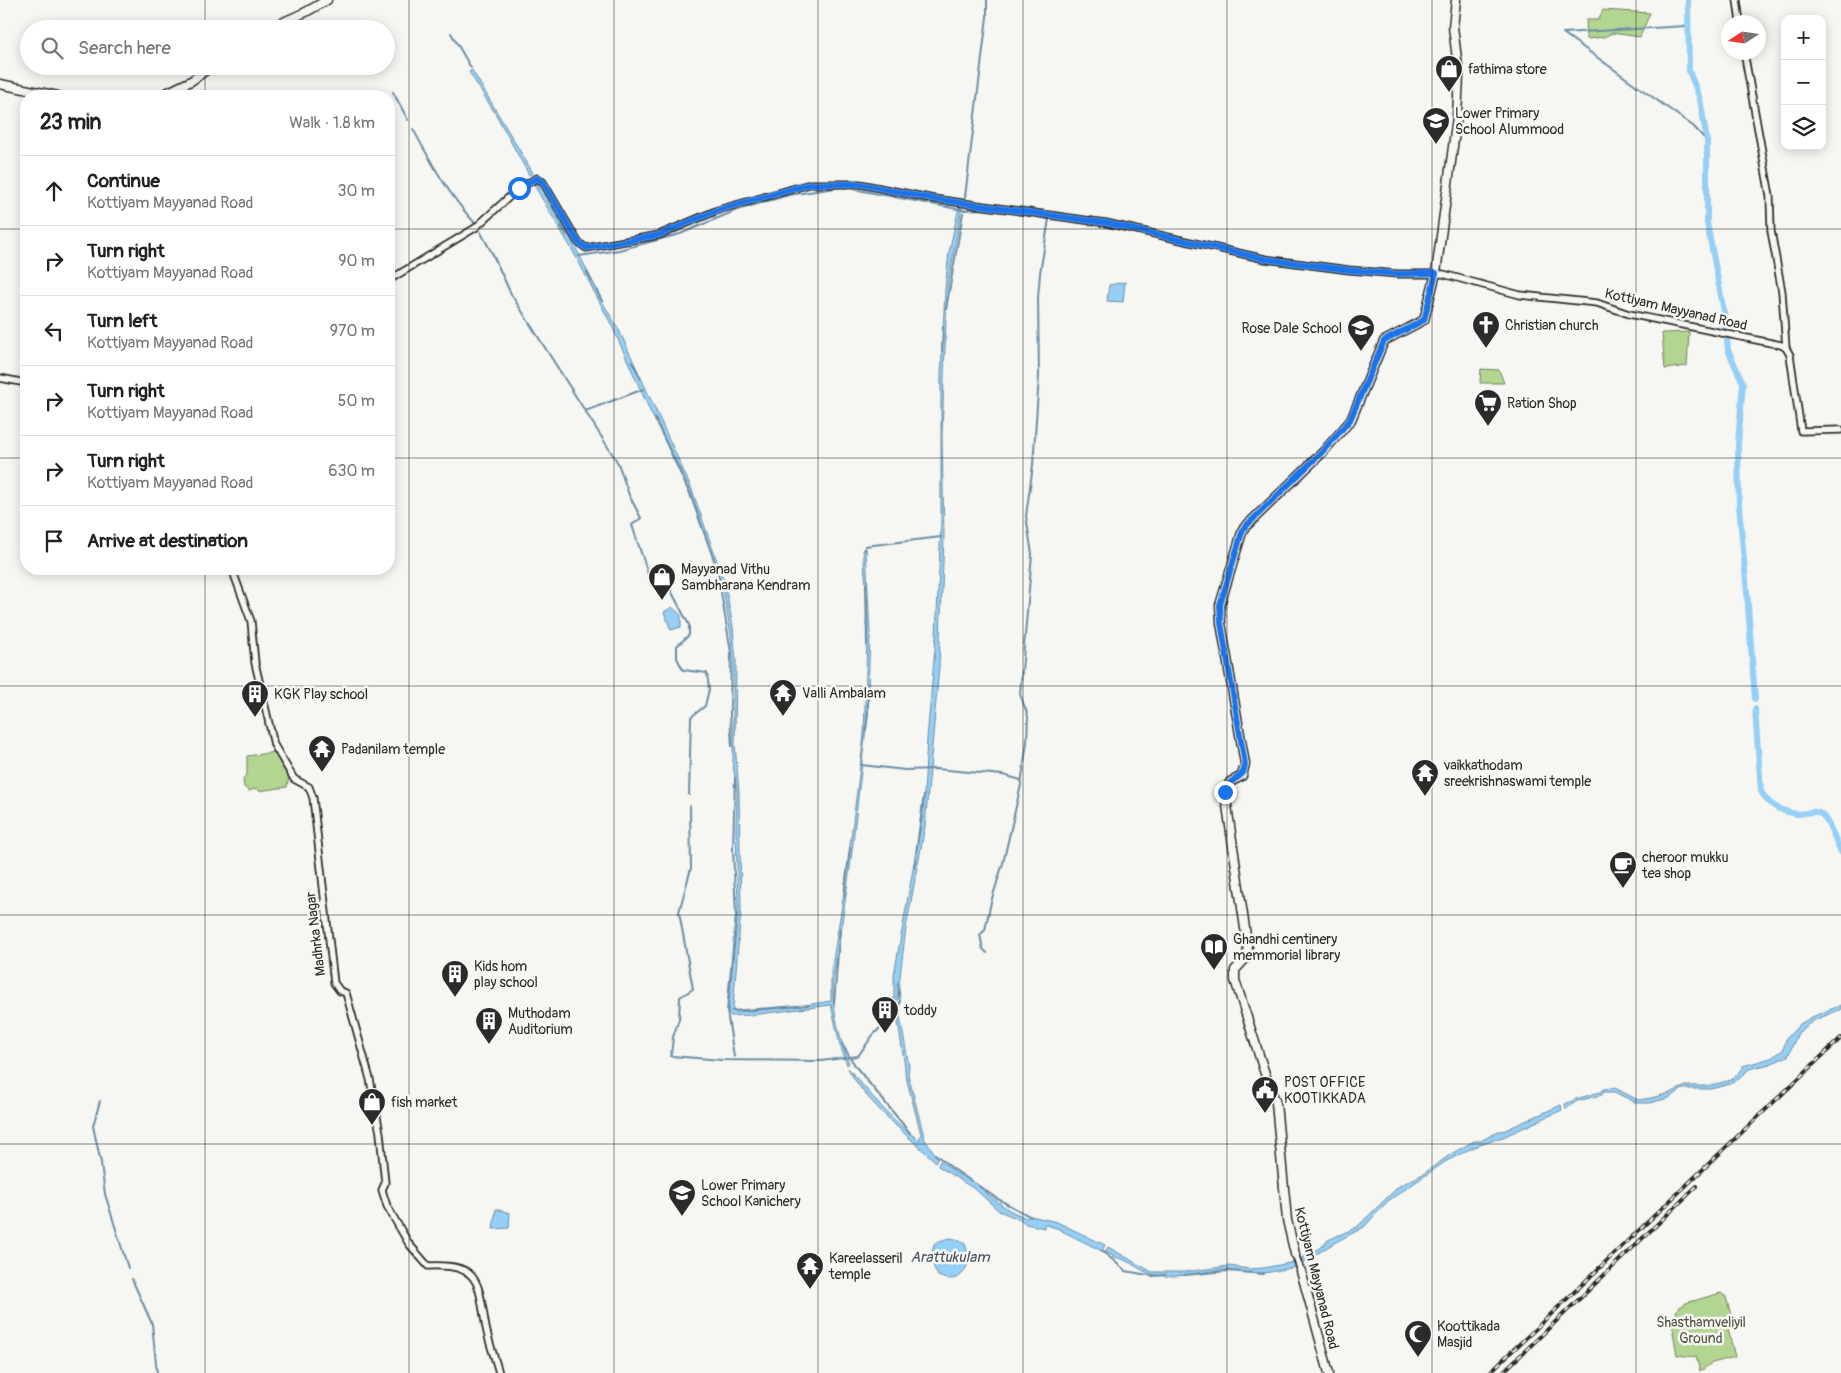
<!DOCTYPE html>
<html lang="en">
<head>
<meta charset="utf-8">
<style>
  body { margin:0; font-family:Pangolin,sans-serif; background:#f2f2f2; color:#222 }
  .controls { position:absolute; right:15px; top:15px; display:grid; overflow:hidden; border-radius:10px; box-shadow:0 2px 12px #0003 }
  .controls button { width:45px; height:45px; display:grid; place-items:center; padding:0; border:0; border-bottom:1px solid #e0e0e0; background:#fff; color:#222; font:25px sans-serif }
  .compass { position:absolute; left:1721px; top:15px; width:45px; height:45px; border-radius:50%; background:#fff; box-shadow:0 2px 12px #0003; rotate:258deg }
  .stop { position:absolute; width:15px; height:15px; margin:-11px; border:4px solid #1a73e8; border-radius:50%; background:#fff }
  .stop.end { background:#1a73e8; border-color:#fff; box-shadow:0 1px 5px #0008 }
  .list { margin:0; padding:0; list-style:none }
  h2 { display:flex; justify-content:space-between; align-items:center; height:65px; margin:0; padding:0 20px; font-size:21px }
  h2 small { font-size:16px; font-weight:400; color:#767676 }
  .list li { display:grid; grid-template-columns:32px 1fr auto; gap:15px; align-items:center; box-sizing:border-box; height:70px; padding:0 20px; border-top:1px solid #e0e0e0 }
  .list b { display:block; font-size:19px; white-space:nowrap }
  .list p { margin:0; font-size:16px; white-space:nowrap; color:#767676 }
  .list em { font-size:16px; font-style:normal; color:#767676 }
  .icon { flex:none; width:28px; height:28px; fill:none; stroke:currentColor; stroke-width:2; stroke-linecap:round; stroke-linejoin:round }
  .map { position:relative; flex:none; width:1841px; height:1373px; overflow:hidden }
  .search { position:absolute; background:#fff; box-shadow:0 2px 12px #0003; left:20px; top:20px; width:375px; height:55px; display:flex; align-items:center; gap:12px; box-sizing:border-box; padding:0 18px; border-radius:28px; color:#767676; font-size:19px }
  .panel { position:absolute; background:#fff; box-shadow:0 2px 12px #0003; left:20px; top:90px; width:375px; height:485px; border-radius:20px }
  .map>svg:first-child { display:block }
  .green { fill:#b2d691; stroke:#6e805e }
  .water { fill:#95cff5; stroke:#6b8da4 }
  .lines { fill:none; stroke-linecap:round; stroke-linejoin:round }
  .stream { stroke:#6b8da4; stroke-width:2 }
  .canal { stroke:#95cff5; stroke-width:6 }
  .minor-casing { stroke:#2b2b2b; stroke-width:9 }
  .major-casing { stroke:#2b2b2b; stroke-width:11 }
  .minor { stroke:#f6f6f2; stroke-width:5.5 }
  .major { stroke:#f6f6f2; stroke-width:8 }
  .rail-casing { stroke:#2b2b2b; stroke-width:4 }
  .rail { stroke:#f6f6f2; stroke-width:2; stroke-dasharray:5.5; stroke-linecap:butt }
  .route { stroke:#1a73e8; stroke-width:6 }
  .grid { fill:none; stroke:#2b2b2b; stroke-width:1; stroke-opacity:0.55 }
  .labels { text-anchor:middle; stroke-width:5; stroke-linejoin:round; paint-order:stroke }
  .poi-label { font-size:14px; fill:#2b2b2b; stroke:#f6f6f2; text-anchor:start }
  .street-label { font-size:14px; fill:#2b2b2b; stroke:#f6f6f2 }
  .park-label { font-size:14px; fill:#4d5644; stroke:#f6f6f2 }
  .water-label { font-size:15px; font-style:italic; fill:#46545e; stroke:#f6f6f2 }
</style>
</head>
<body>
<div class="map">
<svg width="1841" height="1373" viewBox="0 0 1841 1373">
  <rect width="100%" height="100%" fill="#f6f6f2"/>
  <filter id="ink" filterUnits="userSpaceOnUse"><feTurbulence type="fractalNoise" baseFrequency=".02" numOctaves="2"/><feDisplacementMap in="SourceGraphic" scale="10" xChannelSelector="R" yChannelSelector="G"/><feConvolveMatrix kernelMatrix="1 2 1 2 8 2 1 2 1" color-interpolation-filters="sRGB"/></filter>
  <g filter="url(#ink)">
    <g class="green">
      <path d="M1603,10l47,3 -10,24 -28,-4 -8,4 -17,2 -1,-19h12z"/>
      <path d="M1689,332l-2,34 -22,3 -3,-36z"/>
      <path d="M1481,369l18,1 5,13h-24z"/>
      <path d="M276,752l3,2 10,23 -2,10 -28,4 -2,-3 -8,3 -5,-4 -1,-8 4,-5v-18z"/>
      <path d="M1721,1293l5,4 7,25 -5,7 7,28 -23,6 -12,8 -4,-14 -19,-2 -4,-22 4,-24 9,-6z"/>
    </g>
    <g class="water">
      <path d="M472,70l61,103 -4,2 -34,-62 -26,-41z"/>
      <path d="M537,183l41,69 25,51 16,27 72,157 34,97 8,43 3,34 -1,83 4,48 2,118 -8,97v4l4,1 56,-5 38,-6v-29l13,-79 20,-158 3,-96v-39l-4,-51 3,-1 4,87 -3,84 -17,149 -17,115c-1,27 7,56 16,80l-2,2 -7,-20 -9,-40 -79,10 -21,1 -3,-3 10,-104 -2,-78 1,-39 -4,-27v-103l-2,-27 -8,-47 -34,-101 -39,-76 -38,-85 -38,-73 -40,-68z"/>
      <path d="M959,207h3l-14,78 -2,33 -4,118 2,100 -5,131 -14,159 -19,102 -10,80 -2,-6v-27l29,-162 4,-74 9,-102 5,-113v-150l4,-84 4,-38z"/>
      <path d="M1125,282l-2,20 -16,-1 2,-16z"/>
      <path d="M672,607l9,8v12l-10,3 -7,-18z"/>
      <path d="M1841,1005v4l-28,12 -15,12 -10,23 -18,8 -21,5 -10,10 -13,6 -15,4h-28l-14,9 -20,5h-12l-23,-11h-10l-2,3 -25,6 -11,8 -1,-5 11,-5 24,-7 3,-3 12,-1 23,12 13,-2 19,-5 16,-7h22l23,-6 6,-5 6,-9 28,-8 12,-8 3,-11 14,-15 12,-7z"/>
      <path d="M899,1012l10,54 -1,8 17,66 13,18 -2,4c-27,-25 -73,-62 -88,-94 22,25 43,53 71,72l2,-6 -16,-61v-6l-8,-51z"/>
      <path d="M1561,1105l1,5 -59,27 -31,11 -27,14 -57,39 -24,26 -30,16 -33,21 -2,-4 25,-15 4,-5 29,-13 42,-41 24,-12 28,-20 23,-13h7l17,-10h5z"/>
      <path d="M940,1161l16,12 21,11 15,14 17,12 17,8 5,-2 26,6 48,23 -3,6 -40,-20v-1l-18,-6v4l-18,-4 -5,-4 -22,-9 -23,-21 -38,-24z"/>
      <path d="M496,1209l14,4 -1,15 -16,1z"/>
      <path d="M949,1238l7,1 9,5c9,21 -3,43 -27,32 -6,-9 -9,-25 -2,-34z"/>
      <path d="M1108,1247l44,25h32l45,-6 20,3 15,-1 30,-6 3,5c-13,2 -26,6 -39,6 -13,1 -25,-4 -38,-3 -22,2 -43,9 -66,5 -14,-3 -28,-19 -41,-17v-2l-8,-4z"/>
    </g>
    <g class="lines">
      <g class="stream">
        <path d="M1687,26l-124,7 130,93 14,15"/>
        <path d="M451,33l20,35"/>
        <path d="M393,92l15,28"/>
        <path d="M413,129c18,33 35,65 61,93"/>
        <path d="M965,197l22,-180v-17"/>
        <path d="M561,226l6,9"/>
        <path d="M480,231l12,22 19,41 107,169 11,32 12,23 -9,7 20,61 15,-3 22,42v10l-12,11v12l6,12 24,3 2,16 -4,17 -14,11 -2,78"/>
        <path d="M579,256l40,-6 61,-16 57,-24 52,-15 53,-8 121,23 20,-1"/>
        <path d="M587,272l15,29"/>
        <path d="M946,309l17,-96"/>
        <path d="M942,351l1,-25"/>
        <path d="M632,361l9,18"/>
        <path d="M585,411l59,-22"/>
        <path d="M655,419l35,75 24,66"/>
        <path d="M865,550v-4l76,-9"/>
        <path d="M718,574l13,78 -1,63 2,31"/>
        <path d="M866,584l1,61"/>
        <path d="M866,730l2,-16v-27"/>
        <path d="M861,765l44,5 31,-1 67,6 18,5"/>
        <path d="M690,806l1,62 -12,44 14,77 -13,8 -1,22 -6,18 -2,19 51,4 99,1 37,-5 15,-21 20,-20 7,-12 -2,-20"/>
        <path d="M914,868l10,-73"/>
        <path d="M844,896l6,-48"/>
        <path d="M987,953l-4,-4 -3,-14 5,-5 6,-28 12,-39 18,-78 6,-43 1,-26 -8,-22 12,-140 -6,-38 7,-51 6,-89 -1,-78 2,-25 9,-54 -21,-4"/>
        <path d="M834,1003l6,-75"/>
        <path d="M732,1011l77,-6"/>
        <path d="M842,1044l14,23 54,66"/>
        <path d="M734,1057l-7,-46 9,-96 -3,-66 2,-71"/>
        <path d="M100,1101l-7,25 8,37 4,31 23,74"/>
        <path d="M935,1154l17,14 19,13"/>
        <path d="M979,1186l17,12 35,19"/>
        <path d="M1102,1251l24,20 27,5 12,-1"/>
        <path d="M1184,1275l44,-4 36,3"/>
        <path d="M132,1279l20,45 5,49"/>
      </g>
      <g class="canal">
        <path d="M1688,0l1,71 11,28 7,42v82l18,94 3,33 15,33 -5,61 1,62 8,86 8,107"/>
        <path d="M1755,709l6,82c7,15 20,21 37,23 8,0 16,-5 23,0 7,5 16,29 20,38"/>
      </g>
      <defs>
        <g id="minor">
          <path d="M1737,0l3,22"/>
          <path d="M1744,52l26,144 1,35 11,61 4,56"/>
          <path d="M389,280l86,-52 44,-40 18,-10 6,4 35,60 8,6 73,-13 59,-25 92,-26h50l74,15 172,24 159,36 84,11 49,4h45l77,21 77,8 32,11 152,31 5,3 4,7 11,76 40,-1"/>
          <path d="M0,378l26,5"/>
          <path d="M232,569l19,52 4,42 19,82 20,34 15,8 4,11 21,185 6,8 6,2 24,86 10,54 5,50 -3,7 5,16 22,38 19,22c54,-3 50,18 58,62 3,15 9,30 13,45"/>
          <path d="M1295,1254l6,17"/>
        </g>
        <g id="major">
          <path d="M268,29l38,-17 21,-12"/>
          <path d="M0,84l58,12"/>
          <path d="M160,96l31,-15 21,-15"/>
          <path d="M1295,1254l-8,-34 -11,-117 -9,-23 -32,-100v-10l11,-12 2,-9 -23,-157 5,-10 12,-6 3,-12 -24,-141 -1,-18 23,-76 80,-77 28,-32 33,-79 40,-21 12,-47 21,-156 2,-42 -6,-48 3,-27"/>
          <path d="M1301,1271l28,102"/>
        </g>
      </defs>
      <use href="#minor" class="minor-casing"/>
      <use href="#major" class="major-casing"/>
      <use href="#minor" class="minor"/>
      <use href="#major" class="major"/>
      <defs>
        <g id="rail">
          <path d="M1489,1373l352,-335"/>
          <path d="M1502,1373l195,-187"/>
        </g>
      </defs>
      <use href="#rail" class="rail-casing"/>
      <use href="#rail" class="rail"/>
    </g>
  </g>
  <g class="lines" filter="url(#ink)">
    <path class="route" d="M519,188l18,-10 6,4 35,60 8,6 73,-13 59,-25 92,-26h50l74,15 172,24 159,36 84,11 49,4 38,-1 -12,47 -40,21 -34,79 -28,32 -79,77 -23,76 1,18 24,141c-1,18 -17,12 -20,28"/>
  </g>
  <path class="grid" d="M205,0v29M409,0v1373M614,0v1373M818,0v1373M1023,0v1373M1227,0v1373M1432,0v1373M1636,0v1373M205,66v30M0,229h26M389,229h1452M0,458h26M389,458h1452M205,569v804M0,686h1841M0,915h1841M0,1144h1841"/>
  <defs>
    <symbol id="shop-pin" viewBox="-11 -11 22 30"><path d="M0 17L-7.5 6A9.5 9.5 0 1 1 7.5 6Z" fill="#2b2b2b" stroke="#f6f6f2"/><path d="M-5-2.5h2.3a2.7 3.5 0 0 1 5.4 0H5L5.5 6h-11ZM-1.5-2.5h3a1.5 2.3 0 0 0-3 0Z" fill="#fff"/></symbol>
    <symbol id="school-pin" viewBox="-11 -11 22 30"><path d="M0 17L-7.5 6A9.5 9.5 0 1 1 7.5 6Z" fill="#2b2b2b" stroke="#f6f6f2"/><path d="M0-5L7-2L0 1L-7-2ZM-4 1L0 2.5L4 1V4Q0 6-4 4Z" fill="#fff"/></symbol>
    <symbol id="church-pin" viewBox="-11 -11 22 30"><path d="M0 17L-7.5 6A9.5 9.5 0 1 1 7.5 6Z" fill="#2b2b2b" stroke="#f6f6f2"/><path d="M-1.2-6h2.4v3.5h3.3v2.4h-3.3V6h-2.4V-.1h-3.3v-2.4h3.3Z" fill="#fff"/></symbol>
    <symbol id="supermarket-pin" viewBox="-11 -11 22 30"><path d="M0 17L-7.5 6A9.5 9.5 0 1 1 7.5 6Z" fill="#2b2b2b" stroke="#f6f6f2"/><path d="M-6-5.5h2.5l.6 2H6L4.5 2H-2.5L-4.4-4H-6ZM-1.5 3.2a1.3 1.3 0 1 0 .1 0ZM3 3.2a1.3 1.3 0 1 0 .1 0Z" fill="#fff"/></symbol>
    <symbol id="temple-pin" viewBox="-11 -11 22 30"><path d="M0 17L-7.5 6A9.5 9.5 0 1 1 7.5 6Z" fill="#2b2b2b" stroke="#f6f6f2"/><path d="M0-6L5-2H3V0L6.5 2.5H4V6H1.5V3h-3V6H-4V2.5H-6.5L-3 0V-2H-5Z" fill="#fff"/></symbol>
    <symbol id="building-pin" viewBox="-11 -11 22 30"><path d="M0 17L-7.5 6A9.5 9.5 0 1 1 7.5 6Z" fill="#2b2b2b" stroke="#f6f6f2"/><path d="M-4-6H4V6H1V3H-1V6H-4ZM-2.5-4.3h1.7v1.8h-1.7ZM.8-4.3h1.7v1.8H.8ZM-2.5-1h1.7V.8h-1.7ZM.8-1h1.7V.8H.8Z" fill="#fff"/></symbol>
    <symbol id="cafe-pin" viewBox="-11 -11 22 30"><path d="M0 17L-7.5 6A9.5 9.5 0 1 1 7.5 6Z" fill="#2b2b2b" stroke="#f6f6f2"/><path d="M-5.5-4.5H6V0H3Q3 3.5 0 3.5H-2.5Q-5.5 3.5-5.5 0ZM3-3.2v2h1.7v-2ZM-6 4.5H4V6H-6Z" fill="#fff"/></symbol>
    <symbol id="library-pin" viewBox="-11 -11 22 30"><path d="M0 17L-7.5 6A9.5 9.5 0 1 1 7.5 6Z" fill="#2b2b2b" stroke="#f6f6f2"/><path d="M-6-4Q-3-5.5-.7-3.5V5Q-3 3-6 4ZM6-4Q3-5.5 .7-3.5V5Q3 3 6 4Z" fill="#fff"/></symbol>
    <symbol id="civic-pin" viewBox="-11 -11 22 30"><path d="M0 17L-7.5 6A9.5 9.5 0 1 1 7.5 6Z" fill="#2b2b2b" stroke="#f6f6f2"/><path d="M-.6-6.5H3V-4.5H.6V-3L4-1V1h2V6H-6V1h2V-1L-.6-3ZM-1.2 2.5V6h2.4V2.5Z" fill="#fff"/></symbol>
    <symbol id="mosque-pin" viewBox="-11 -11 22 30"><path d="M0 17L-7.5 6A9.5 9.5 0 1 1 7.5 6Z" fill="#2b2b2b" stroke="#f6f6f2"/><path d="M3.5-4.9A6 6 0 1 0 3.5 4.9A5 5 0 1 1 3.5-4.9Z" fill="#fff"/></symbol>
  </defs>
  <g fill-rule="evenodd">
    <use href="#shop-pin" x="1433" y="53" width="32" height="43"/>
    <use href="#school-pin" x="1420" y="105" width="32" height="43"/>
    <use href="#church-pin" x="1470" y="309" width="32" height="43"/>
    <use href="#school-pin" x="1345" y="312" width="32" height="43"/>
    <use href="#supermarket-pin" x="1472" y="387" width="32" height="43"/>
    <use href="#shop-pin" x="646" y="561" width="32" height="43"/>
    <use href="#temple-pin" x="767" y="677" width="32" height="43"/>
    <use href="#building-pin" x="239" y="678" width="32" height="43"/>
    <use href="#temple-pin" x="306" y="733" width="32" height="43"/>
    <use href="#temple-pin" x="1409" y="757" width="32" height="43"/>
    <use href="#cafe-pin" x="1607" y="849" width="32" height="43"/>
    <use href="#library-pin" x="1198" y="931" width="32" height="43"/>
    <use href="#building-pin" x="439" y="958" width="32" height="43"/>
    <use href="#building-pin" x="869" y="994" width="32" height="43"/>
    <use href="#building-pin" x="473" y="1005" width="32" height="43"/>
    <use href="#civic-pin" x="1249" y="1074" width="32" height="43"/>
    <use href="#shop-pin" x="356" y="1086" width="32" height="43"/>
    <use href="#school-pin" x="666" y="1177" width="32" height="43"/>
    <use href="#temple-pin" x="794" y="1250" width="32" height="43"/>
    <use href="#mosque-pin" x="1402" y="1318" width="32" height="43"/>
  </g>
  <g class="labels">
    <g class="poi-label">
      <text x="1468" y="74">fathima store</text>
      <text x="1455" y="118">Lower Primary<tspan x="1455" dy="16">School Alummood</tspan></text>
      <text x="1505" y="330">Christian church</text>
      <text x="1342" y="333" text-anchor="end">Rose Dale School</text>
      <text x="1507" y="408">Ration Shop</text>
      <text x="681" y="574">Mayyanad Vithu<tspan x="681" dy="16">Sambharana Kendram</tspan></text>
      <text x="802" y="698">Valli Ambalam</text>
      <text x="274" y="699">KGK Play school</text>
      <text x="341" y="754">Padanilam temple</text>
      <text x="1444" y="770">vaikkathodam<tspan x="1444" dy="16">sreekrishnaswami temple</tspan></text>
      <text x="1642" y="862">cheroor mukku<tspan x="1642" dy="16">tea shop</tspan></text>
      <text x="1233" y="944">Ghandhi centinery<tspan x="1233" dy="16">memmorial library</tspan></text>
      <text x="474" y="971">Kids hom<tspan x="474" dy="16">play school</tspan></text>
      <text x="904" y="1015">toddy</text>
      <text x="508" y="1018">Muthodam<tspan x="508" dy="16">Auditorium</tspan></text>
      <text x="1284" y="1087">POST OFFICE<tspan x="1284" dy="16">KOOTIKKADA</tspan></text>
      <text x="391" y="1107">fish market</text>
      <text x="701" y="1190">Lower Primary<tspan x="701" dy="16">School Kanichery</tspan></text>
      <text x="829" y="1263">Kareelasseril<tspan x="829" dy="16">temple</tspan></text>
      <text x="1437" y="1331">Koottikada<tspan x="1437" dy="16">Masjid</tspan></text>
    </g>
    <g class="street-label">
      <text transform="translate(1676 309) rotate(13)" y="5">Kottiyam Mayyanad Road</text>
      <text transform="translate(315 934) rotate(-97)" y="5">Madhrka Nagar</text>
      <text transform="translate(1317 1278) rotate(76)" y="5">Kottiyam Mayyanad Road</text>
    </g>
    <g class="park-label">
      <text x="1701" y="1327">Shasthamveliyil<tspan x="1701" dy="16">Ground</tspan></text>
    </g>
    <g class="water-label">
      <text x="950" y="1262">Arattukulam</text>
    </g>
  </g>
</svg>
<div class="controls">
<button>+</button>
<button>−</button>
<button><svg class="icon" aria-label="layers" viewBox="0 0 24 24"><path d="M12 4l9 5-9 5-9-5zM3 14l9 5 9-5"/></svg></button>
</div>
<svg class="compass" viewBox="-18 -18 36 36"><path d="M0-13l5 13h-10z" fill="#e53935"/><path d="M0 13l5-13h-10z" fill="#767676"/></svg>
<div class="stop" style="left:519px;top:188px"></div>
<div class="stop end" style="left:1225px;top:792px"></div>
<div class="search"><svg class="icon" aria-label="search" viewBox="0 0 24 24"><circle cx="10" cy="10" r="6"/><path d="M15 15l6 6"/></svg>Search here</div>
<section class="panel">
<h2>23 min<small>Walk · 1.8 km</small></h2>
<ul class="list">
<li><svg class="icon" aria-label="ahead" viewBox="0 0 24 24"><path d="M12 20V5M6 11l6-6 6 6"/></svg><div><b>Continue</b><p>Kottiyam Mayyanad Road</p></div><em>30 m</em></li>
<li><svg class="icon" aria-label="right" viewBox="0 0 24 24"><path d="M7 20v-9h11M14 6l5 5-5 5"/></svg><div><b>Turn right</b><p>Kottiyam Mayyanad Road</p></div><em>90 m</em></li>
<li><svg class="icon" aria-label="left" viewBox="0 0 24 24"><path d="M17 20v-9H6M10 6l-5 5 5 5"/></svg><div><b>Turn left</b><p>Kottiyam Mayyanad Road</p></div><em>970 m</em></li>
<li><svg class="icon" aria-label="right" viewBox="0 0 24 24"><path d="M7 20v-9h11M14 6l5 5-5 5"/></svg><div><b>Turn right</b><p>Kottiyam Mayyanad Road</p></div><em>50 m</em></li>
<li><svg class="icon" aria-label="right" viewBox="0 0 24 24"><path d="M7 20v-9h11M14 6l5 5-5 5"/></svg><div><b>Turn right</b><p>Kottiyam Mayyanad Road</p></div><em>630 m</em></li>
<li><svg class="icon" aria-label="arrive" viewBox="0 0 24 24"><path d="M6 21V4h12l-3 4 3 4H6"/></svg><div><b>Arrive at destination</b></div></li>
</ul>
</section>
</div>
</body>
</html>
